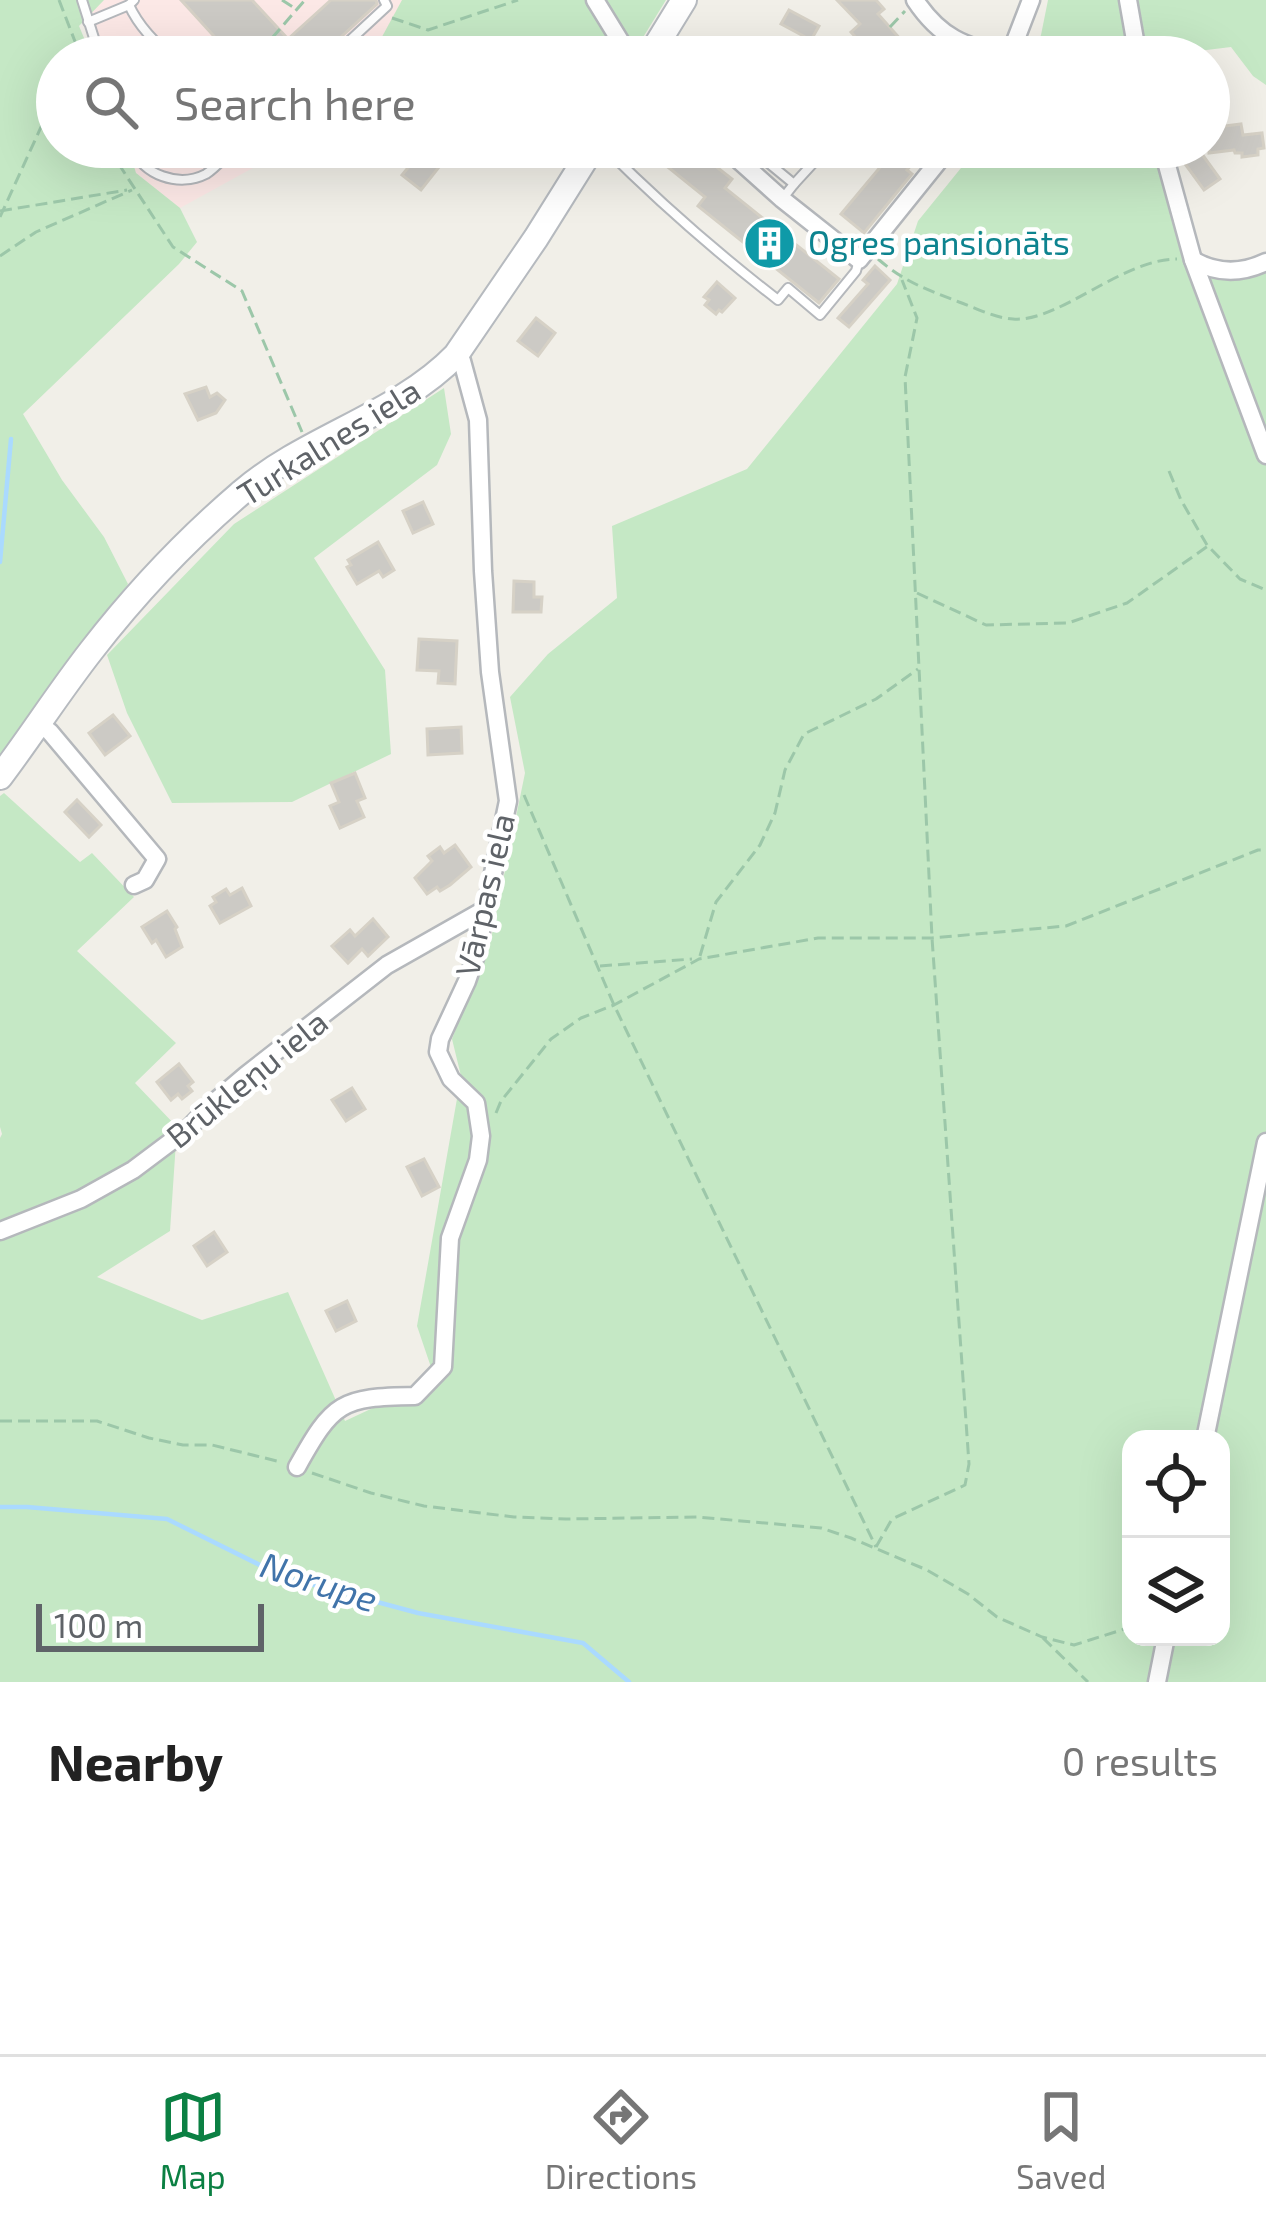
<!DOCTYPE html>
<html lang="en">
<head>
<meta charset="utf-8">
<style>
  body { margin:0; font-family:"Exo 2",sans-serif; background:#f2f2f2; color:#222 }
  .controls { position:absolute; right:36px; bottom:36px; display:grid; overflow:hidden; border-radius:24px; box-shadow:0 12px 48px #0002 }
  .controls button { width:108px; height:108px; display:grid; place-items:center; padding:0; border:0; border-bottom:3px solid #e0e0e0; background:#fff; color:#222; font:60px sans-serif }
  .scale { position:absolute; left:36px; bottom:30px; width:228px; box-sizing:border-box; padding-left:12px; border:6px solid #5f6368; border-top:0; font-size:33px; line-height:42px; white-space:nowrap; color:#5f6368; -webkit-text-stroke:9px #fff; paint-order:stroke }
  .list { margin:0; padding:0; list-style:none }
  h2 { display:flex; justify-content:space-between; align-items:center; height:156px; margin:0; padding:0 48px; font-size:51px }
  h2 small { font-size:39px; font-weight:400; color:#767676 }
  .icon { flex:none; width:66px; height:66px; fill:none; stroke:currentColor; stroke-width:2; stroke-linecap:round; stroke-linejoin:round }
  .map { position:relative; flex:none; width:1266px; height:1682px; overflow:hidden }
  .search { position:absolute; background:#fff; box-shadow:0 12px 48px #0002; left:36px; right:36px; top:36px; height:132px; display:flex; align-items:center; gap:30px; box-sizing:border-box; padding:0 42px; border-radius:66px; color:#767676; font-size:45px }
  .sheet { height:372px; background:#fff }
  nav { display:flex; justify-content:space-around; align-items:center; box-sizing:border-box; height:168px; border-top:3px solid #e0e0e0; background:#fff; font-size:33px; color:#767676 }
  nav a { display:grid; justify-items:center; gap:6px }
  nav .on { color:#0b8043 }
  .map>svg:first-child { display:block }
  .medical { fill:#fce8e6 }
  .green { fill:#c5e8c5; fill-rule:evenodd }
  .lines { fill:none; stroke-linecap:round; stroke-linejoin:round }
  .stream { stroke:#aadaff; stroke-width:4.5 }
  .building { fill:#cccac5; stroke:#d6d1c6; stroke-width:3 }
  .lane-casing { stroke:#b5b8bc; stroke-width:12 }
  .street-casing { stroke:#b5b8bc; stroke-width:21 }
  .secondary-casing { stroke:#b6babf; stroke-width:28 }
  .path { stroke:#9cc7a9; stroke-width:3; stroke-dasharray:12 6; stroke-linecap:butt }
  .lane { stroke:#fff; stroke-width:8 }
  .street { stroke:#fff; stroke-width:16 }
  .secondary { stroke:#fff; stroke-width:24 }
  .labels { text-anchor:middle; stroke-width:9; stroke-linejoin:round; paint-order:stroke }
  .culture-label { font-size:33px; fill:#0d838f; stroke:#fff; text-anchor:start }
  .street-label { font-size:33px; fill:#5f6368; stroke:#fff }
  .water-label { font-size:36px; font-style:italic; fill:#4174aa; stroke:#fff }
</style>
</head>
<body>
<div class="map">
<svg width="1266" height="1682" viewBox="0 0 1266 1682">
  <rect width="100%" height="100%" fill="#f1efe8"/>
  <g class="medical">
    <path d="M75,0h357l23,57h-360z"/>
    <path d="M127,147h164l-111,61 -44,-35z"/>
  </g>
  <g class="green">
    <path d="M0,0h104l-25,26 13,31h-35v90h71l8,26 44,35 17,34 -18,22 -156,150 39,66 42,57 24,47 -128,171z"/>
    <path d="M402,0h264l-24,39 -31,18h-240z"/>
    <path d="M1048,0h218v85l-13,-9 -22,-29 -49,6 -4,4h-147l10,-22z"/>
    <path d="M978,147h184l37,116 67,-1v1420h-1266v-544l2,-4 -2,-7v-331l4,-3 76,69 12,-9 42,44 -57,54 99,92 -41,40 42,44 -7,104 -73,46 105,43 86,-28 57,129 90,-42 -18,-53 44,-250 -9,-37 40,-105 33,-161 -15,-76 38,-43 69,-56 -5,-72 135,-57 150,-185 21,-63zM1131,1439h90v198h-90z"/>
    <path d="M444,388l7,46 -14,31 -123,93 71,112 6,84 -99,48 -120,1 -45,-90 -20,-58 127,-131z"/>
  </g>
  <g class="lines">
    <g class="stream">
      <path d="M0,562l11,-123"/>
      <path d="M0,1507h27l140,12 117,58 134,36 165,30 46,39"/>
    </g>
  </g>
  <g class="building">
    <path d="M181,0h71l36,39 43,-39h45l1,4 -58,53h-86z"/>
    <path d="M837,0h39l8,9 -6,5 23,26 -19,17h-8l-23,-25 9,-8z"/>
    <path d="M789,10l30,16 -8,14 -30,-16z"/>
    <path d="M1241,124l2,11 19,-2 2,15 -6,1v6l-16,2v-4h-7l-1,-3 -25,3v-25z"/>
    <path d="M425,147l18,15 -22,28 -19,-15z"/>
    <path d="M643,147h48l41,32 -7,9 114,91 -20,24 -121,-97 7,-9z"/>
    <path d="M897,147h30l-20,23 5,4 -48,59 -23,-19z"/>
    <path d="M1199,150l21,29 -16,11 -21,-29z"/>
    <path d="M875,266l15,14 -41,47 -11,-9 30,-34 -5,-4z"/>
    <path d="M717,282l18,16 -13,14 -3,-2 -3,4 -11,-9 4,-5 -5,-3z"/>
    <path d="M536,318l19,15 -17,23 -20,-15z"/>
    <path d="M206,387l4,10 7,-4 8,7 -9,13 -18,7 -13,-26z"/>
    <path d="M423,502l10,22 -20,9 -10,-22z"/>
    <path d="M378,542l16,28 -11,7 -4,-6 -22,13 -10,-17 4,-2 -3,-5z"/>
    <path d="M514,581l20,1v15h8l-1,15h-28z"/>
    <path d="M419,639l38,2 -2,43 -17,-1 1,-12 -22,-1z"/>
    <path d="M113,715l17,21 -25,19 -16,-22z"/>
    <path d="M461,727l1,26 -34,2 -1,-26z"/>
    <path d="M355,773l10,25 -8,3 7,16 -24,11 -10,-22 9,-4 -8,-19z"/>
    <path d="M77,800l24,25 -12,12 -24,-25z"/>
    <path d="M455,845l16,22 -21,18 -10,6 -3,-4 -10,7 -12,-16 17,-17 -4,-5 12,-9 4,6z"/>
    <path d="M242,888l9,18 -31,17 -10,-17 6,-4 -3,-5 13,-8 4,6z"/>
    <path d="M167,911l10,16 -2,2 7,18 -16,10 -10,-17 -4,3 -10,-16z"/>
    <path d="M373,919l15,18 -20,19 -6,-7 -14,14 -16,-17 18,-16 5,6z"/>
    <path d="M179,1064l14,18 -5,4 4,5 -10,8 -4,-5 -7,6 -14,-18z"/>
    <path d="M352,1088l13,21 -19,12 -14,-21z"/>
    <path d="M424,1159l15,28 -17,9 -15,-29z"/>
    <path d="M214,1232l13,20 -20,14 -13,-20z"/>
    <path d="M347,1301l9,20 -20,10 -10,-20z"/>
  </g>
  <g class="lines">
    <defs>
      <g id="lane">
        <path d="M82,0l18,57"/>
        <path d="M129,5c9,20 27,40 45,52"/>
        <path d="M88,22l41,-17 5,-5"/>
        <path d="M332,57l55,-51 -3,-6"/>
        <path d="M132,147c10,28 47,41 74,27 10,-6 20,-19 29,-27"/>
        <path d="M604,147c55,55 112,105 174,153l10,-12 32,27 36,-44 3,-11"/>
        <path d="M737,159l12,-12 45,37 -11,14"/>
        <path d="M794,184l33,-36 14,13"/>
      </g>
      <g id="street">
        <path d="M595,0l35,57"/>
        <path d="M915,0c26,39 48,45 92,57"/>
        <path d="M1128,0l10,57"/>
        <path d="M1009,57l22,-57"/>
        <path d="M724,147l58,52 77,61 91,-113"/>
        <path d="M1162,147l31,113 73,195"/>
        <path d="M1193,260c24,14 48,14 73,2"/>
        <path d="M40,724l10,8 107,127 -12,21 -11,5"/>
        <path d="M0,1231l81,-32 52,-29 56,-42 23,-24 34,-29 141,-110 97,-55"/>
        <path d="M1205,1439l61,-297"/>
        <path d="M297,1467c36,-65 44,-70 118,-71l28,-29 7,-129 28,-78 3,-24 -5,-33 -25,-24 -13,-27 2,-13 27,-58 9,-26 32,-154 -18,-129 -7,-101 -5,-151 -16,-59 -6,-6"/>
        <path d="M1157,1682l9,-45"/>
      </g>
      <g id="secondary">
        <path d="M649,57l35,-57"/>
        <path d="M0,777c31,-41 59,-85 91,-126 44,-57 96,-112 151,-159 64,-55 156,-77 214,-137l80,-117 57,-91"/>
      </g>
    </defs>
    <use href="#lane" class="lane-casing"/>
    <use href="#street" class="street-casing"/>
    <use href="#secondary" class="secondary-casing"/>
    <g class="path">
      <path d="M59,0l22,57"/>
      <path d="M282,0l14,9"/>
      <path d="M392,18l36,12 90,-30"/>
      <path d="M890,27l15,-16"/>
      <path d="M272,38l33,-38"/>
      <path d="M112,147l6,16 55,84 69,44 60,141"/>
      <path d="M634,147l10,20"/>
      <path d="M0,211l127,-21"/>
      <path d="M0,217l57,-125"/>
      <path d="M0,256l36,-24 96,-42"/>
      <path d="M878,259c28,24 48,30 81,43 17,6 36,16 54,17 45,4 109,-60 164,-60"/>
      <path d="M1169,471l12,29 26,45"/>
      <path d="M917,593l69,32 82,-2 59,-20 81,-57 32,33 26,11"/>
      <path d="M524,795l90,210 262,542"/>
      <path d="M700,956l16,-54 44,-57 15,-32 10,-43 19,-36 72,-35 42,-30"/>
      <path d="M600,966l92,-7"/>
      <path d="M496,1113l5,-12 50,-62 30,-21 33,-13 85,-46 119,-21h114l134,-12 192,-76h8"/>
      <path d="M0,1421h97l52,17 34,7h29l69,17"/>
      <path d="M312,1473l59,20 53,13 90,11 52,2 131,-2 124,11 30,10 76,32 41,24 29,23 45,20 32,8 57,-18"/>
      <path d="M876,1547l16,-28 73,-34 4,-21 -37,-526 -27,-561 12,-59 -15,-38"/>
      <path d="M1043,1638l45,44"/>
    </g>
    <use href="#lane" class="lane"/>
    <use href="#street" class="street"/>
    <use href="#secondary" class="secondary"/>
  </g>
  <defs>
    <symbol id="building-disc" viewBox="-11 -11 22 22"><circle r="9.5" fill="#0f9aa8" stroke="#fff"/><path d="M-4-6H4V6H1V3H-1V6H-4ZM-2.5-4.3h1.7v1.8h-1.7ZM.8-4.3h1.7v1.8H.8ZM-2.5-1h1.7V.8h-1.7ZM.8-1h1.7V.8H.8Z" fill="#fff"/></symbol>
  </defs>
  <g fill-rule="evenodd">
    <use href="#building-disc" x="740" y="214" width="59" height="59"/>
  </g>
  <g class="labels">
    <g class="culture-label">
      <text x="808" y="255">Ogres pansionāts</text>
    </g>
    <g class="street-label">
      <text transform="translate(329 442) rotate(-32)" y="12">Turkalnes iela</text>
      <text transform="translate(485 895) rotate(-77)" y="12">Vārpas iela</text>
      <text transform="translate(247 1079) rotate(-39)" y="12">Brūkleņu iela</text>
    </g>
    <g class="water-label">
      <text transform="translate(319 1582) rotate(18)" y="13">Norupe</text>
    </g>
  </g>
</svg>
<div class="controls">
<button><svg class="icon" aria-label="locate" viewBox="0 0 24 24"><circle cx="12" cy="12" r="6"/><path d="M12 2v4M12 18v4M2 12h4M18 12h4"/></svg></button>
<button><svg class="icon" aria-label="layers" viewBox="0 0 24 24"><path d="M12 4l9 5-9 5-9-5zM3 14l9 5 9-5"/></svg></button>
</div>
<div class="scale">100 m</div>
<div class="search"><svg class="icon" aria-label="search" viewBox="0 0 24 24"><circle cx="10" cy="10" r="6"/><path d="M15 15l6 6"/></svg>Search here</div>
</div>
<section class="sheet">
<h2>Nearby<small>0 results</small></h2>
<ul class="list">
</ul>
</section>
<nav>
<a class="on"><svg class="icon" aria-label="map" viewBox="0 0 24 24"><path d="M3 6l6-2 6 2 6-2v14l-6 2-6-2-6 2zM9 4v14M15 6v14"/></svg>Map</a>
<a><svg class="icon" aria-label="directions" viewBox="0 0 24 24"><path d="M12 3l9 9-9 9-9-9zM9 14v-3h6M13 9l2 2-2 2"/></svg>Directions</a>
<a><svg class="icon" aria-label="saved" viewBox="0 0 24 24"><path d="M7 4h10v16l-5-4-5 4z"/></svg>Saved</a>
</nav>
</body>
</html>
